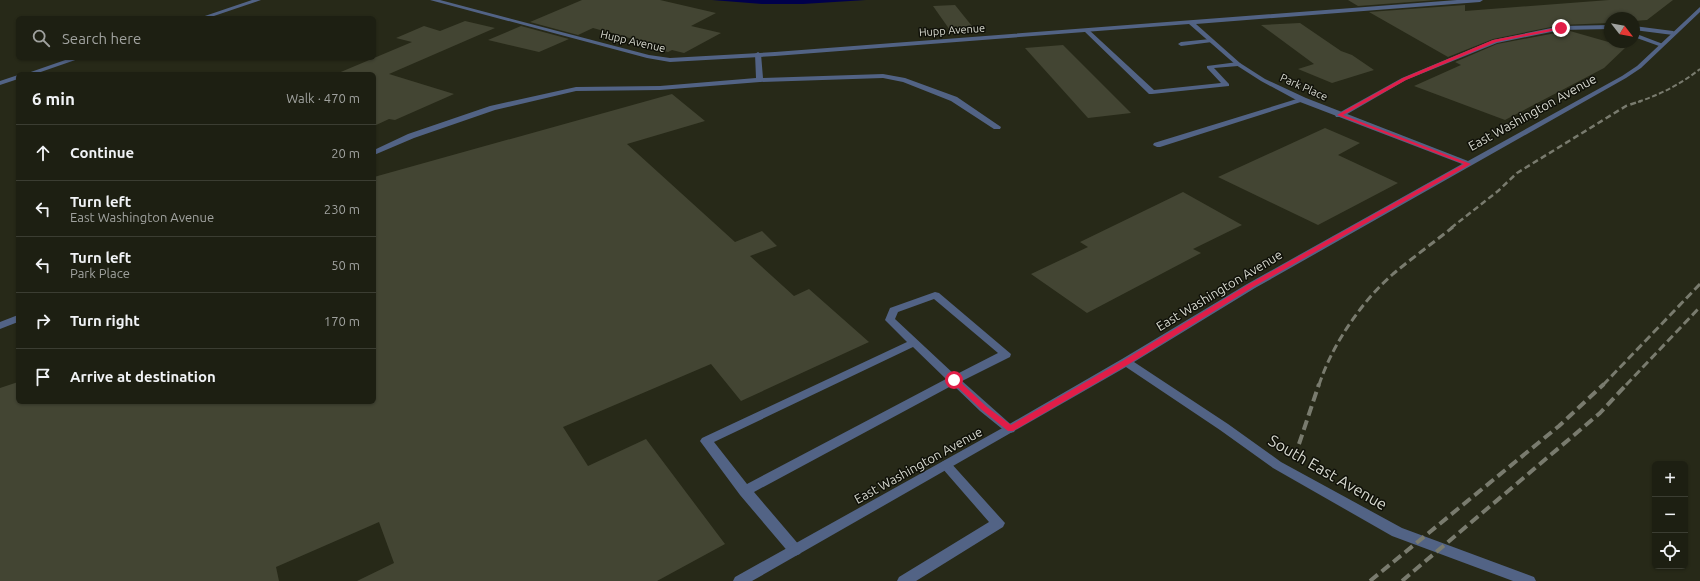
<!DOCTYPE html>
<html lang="en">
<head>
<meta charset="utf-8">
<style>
  body { margin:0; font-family:Ubuntu,sans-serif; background:#25271b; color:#f1f3f6 }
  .controls { position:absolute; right:12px; bottom:12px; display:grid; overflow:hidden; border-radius:6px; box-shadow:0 1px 3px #0004 }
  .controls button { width:36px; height:36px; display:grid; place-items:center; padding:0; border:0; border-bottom:1px solid #3b3d32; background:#1d1f12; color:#f1f3f6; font:20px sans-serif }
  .compass { position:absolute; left:1604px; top:12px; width:36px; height:36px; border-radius:50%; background:#1d1f12; box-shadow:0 1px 3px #0004; rotate:121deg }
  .stop { position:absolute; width:12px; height:12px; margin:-9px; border:3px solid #e11d48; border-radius:50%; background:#fff }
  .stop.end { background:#e11d48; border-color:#fff; box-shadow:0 1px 4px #0008 }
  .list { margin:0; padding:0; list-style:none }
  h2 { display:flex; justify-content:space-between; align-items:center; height:52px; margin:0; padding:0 16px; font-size:17px }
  h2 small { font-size:13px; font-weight:400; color:#a0a29f }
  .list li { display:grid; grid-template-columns:26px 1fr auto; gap:12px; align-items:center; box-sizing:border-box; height:56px; padding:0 16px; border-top:1px solid #3b3d32 }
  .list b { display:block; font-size:15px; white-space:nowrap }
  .list p { margin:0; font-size:13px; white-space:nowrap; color:#a0a29f }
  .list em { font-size:13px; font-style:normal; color:#a0a29f }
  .icon { flex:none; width:22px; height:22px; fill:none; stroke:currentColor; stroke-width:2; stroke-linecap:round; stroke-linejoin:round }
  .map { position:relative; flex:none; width:1700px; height:581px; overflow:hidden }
  .search { position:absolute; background:#1d1f12; box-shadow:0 1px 3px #0004; left:16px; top:16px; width:360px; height:44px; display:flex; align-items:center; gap:10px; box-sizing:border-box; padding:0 14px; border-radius:6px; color:#a0a29f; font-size:15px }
  .panel { position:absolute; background:#1d1f12; box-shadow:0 1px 3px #0004; left:16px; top:72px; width:360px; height:332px; border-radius:6px }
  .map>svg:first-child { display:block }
  .water { fill:#00004b }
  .building { fill:#434533 }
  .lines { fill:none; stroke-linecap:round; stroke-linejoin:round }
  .service { fill:#526385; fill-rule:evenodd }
  .minor { fill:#526385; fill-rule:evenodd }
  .rail-far3 { stroke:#797b6e; stroke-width:2; stroke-dasharray:5 2.5; stroke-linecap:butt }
  .rail-far2 { stroke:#797b6e; stroke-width:2.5; stroke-dasharray:6 3.5; stroke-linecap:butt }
  .rail-far1 { stroke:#797b6e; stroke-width:3; stroke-dasharray:8 4; stroke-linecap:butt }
  .rail { stroke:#797b6e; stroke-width:4; stroke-dasharray:10 5; stroke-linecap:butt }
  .route { fill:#e11d48 }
  .labels { text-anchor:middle; stroke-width:3; stroke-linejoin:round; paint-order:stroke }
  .far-street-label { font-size:11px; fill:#d7d9cf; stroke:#101109 }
  .street-label { font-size:13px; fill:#d7d9cf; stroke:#101109 }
  .near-street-label { font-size:16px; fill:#d7d9cf; stroke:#101109 }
</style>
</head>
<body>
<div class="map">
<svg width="1700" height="581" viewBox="0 0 1700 581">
  <rect width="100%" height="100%" fill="#272918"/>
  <path class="water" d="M712,0h154l-63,4h-41z"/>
  <g class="building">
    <path d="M582,0h78l56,13 -25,13 30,7 -37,20 -12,-3 -4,2 -28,-8 4,-2 -51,-14 -15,7 -48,-13z"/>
    <path d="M1348,0h89l-79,6z"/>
    <path d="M1609,0h64l-26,20 -13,1v-3h-24v5l-49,2 -68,14 -45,18 -79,-45 96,-7v6z"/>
    <path d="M955,5l21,26 -24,2 -19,-27z"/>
    <path d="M465,21l30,7 -106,46 65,20 -59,26 -6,-1 -15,7v-52h-38l76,-32 -16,-4 28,-12 16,5z"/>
    <path d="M1300,23l41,28 11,4 22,15 -42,13 -34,-14 16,-5 -53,-39z"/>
    <path d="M521,26l48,13 -30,13 -51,-12z"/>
    <path d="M1570,31l56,16 -22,21 -99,52 -91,-34 47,-21 -6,-3 42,-18 64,-12z"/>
    <path d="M1063,45l68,68 -43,5 -63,-70z"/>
    <path d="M672,94l33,27 -78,23 108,98 27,-11 15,15 -27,10 44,40 15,-7 60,53 -128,59 -30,-37 -148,63 25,39 58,-27 79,105 -68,37h-300l37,-18 -15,-41 -103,45 3,14h-279v-193l18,-6v20h356v-225z"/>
    <path d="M1325,128l35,15 -22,12 60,28 -80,42 -100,-48z"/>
    <path d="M1183,192l59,33 -49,24 8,4 -114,60 -56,-39 57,-27 -8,-5z"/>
  </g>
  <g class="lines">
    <g class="service">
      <path d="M1610,25v4l-49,1 -64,13 -91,37 -64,37h-6l-1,-2 67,-37 91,-38 68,-14z"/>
      <path d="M1634,26l39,5 3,2 -3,2 -39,-5z"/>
      <path d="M1084,29h4l66,61 67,-7 -14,-15v-2l31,-4 3,2 -3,2 -24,2 15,16v2l-77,8h-3l-65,-63z"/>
      <path d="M1634,33l29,11 1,1 -5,1 -25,-9z"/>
      <path d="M1210,39l3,2 -1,1 -31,4 -3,-2 3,-2z"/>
      <path d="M758,52l3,2 2,24 120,-4 22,4 52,19 44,30 -1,2h-6l-43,-28 -48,-19 -20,-4 -123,4 -100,8 -84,1 -81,19 -81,28 -40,17v-5l34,-16 82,-28 86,-19 84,-1 96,-8 -1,-24z"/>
      <path d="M1300,98h3l4,2 -147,47h-3l-4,-2 1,-2z"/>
      <path d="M935,292l4,1 72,61 -1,3 -48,24 54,48 -2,3 -4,1 -4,-1 -26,-21 -27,-26 -199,107 46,54 2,4 -2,4 -5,2 -5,-2 -50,-59 -40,-54 2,-3 205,-96 -22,-22 5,-12zM934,299l64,54 -43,22 -60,-56 3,-7zM913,347l33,32 -199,105 -33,-42z"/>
      <path d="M18,315v7l-18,7v-7z"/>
      <path d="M946,460l4,2 55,61 -2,4 -87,54h-19l2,-4 90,-55 -47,-54 -2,-3 2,-3z"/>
    </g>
    <g class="minor">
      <path d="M252,0h9l-53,18h-9z"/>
      <path d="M430,0h10l209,55 21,3 105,-6 682,-52h26l-3,2 -284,22 44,39 25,16 41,19 162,63 154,-85 15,-10 63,-59v5l-59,56 -15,10 -371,210 -121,74 94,62 53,38 121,66 132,49 2,4h-23l-121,-45 -119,-68 -53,-38 -94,-63 -374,214h-19l2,-4 271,-151 116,-67 125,-75 215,-120 -162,-62 -39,-21 -25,-16 -47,-41 -414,32 -105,6 -23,-4z"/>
      <path d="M71,58h10l-46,16h-10z"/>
      <path d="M18,75v4l-18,6v-4z"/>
    </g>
    <path class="rail-far3" d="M1638,102c23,-8 43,-18 62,-33"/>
    <path class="rail-far2" d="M1451,228l47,-37 19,-18 109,-67 15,-5"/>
    <g class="rail-far1">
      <path d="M1319,385c13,-40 42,-83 74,-111 19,-16 40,-31 60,-47"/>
      <path d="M1603,385l97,-101"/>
      <path d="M1626,385l74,-78"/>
    </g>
    <g class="rail">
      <path d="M1299,444l20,-60"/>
      <path d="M1370,581l189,-155 45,-42"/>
      <path d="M1402,581l198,-168 27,-29"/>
    </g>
  </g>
  <path class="route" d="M1561,27l1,2 -66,13 -90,38 -63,35 128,49 -218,123 -124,77 -116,67h-5l-26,-21 -32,-30 1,-2h5l31,29 24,18 113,-65 125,-76 215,-120 -127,-49 66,-37 90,-38z"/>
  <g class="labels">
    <g class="far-street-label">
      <text transform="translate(952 30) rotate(-4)" y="4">Hupp Avenue</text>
      <text transform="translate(633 41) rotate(13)" y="4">Hupp Avenue</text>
      <text transform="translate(1304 87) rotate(24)" y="4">Park Place</text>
    </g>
    <g class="street-label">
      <text transform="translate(1532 112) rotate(-29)" y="5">East Washington Avenue</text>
      <text transform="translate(1219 290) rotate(-31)" y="5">East Washington Avenue</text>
      <text transform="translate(918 465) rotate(-29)" y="5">East Washington Avenue</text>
    </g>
    <g class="near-street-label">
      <text transform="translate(1328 472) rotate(30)" y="6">South East Avenue</text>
    </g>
  </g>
</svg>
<div class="controls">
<button>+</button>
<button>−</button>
<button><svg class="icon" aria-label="locate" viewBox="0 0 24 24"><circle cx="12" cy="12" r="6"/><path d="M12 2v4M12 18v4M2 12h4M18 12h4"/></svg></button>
</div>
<svg class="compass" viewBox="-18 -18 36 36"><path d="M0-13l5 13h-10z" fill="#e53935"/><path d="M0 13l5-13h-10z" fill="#a0a29f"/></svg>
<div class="stop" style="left:954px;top:380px"></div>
<div class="stop end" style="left:1561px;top:28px"></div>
<div class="search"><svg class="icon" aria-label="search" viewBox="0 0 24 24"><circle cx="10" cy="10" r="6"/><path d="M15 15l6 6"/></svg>Search here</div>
<section class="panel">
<h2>6 min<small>Walk · 470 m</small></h2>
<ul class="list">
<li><svg class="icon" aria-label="ahead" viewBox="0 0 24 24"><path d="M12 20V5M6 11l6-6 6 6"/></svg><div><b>Continue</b></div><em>20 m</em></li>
<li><svg class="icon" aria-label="left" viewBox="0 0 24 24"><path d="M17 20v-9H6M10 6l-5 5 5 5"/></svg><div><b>Turn left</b><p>East Washington Avenue</p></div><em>230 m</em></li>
<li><svg class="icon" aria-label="left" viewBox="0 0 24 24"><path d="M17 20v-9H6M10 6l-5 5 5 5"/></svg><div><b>Turn left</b><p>Park Place</p></div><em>50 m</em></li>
<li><svg class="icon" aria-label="right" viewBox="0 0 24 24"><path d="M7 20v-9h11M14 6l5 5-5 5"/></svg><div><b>Turn right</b></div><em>170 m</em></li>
<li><svg class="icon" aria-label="arrive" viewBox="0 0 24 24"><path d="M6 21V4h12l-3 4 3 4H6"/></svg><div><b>Arrive at destination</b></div></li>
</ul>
</section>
</div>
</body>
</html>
